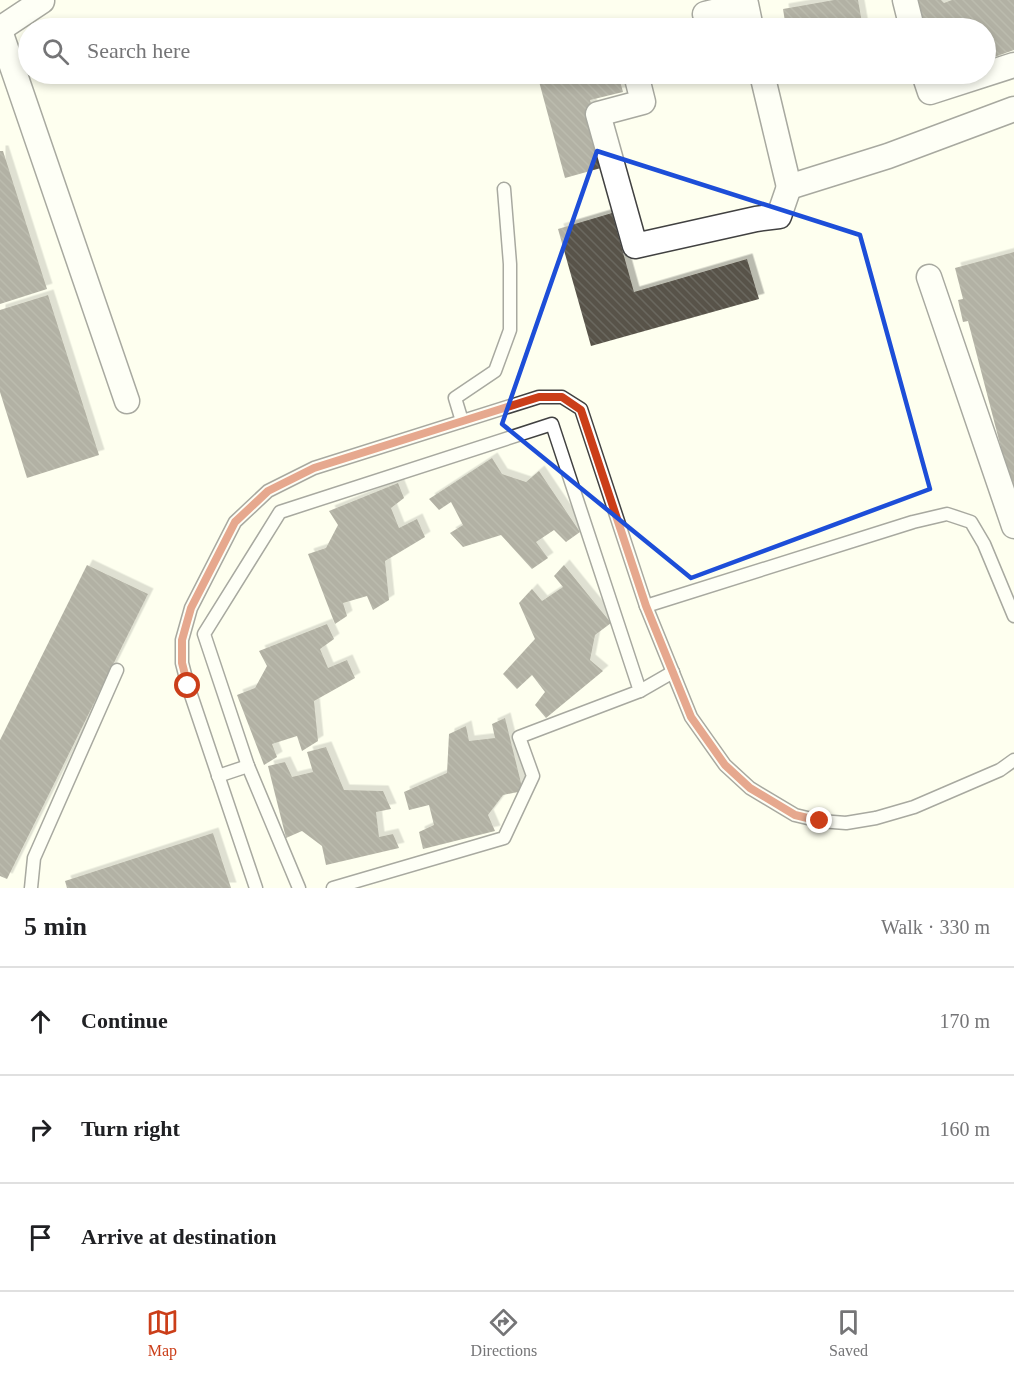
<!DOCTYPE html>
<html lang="en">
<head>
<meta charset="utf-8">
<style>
  body { margin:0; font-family:"Times New Roman",serif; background:#f6f6f6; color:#202124 }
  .stop { position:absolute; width:18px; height:18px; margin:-14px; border:4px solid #cb3e19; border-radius:50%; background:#fff }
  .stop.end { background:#cb3e19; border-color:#fff; box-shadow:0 2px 6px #0008 }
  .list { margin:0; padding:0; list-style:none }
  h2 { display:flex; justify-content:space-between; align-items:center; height:78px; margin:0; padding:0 24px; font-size:26px }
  h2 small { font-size:20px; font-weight:400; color:#757577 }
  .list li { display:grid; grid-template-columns:39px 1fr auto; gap:18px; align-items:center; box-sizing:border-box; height:108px; padding:0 24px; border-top:2px solid #e0e0e0 }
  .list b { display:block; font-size:22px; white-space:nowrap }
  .list em { font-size:20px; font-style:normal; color:#757577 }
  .icon { flex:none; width:33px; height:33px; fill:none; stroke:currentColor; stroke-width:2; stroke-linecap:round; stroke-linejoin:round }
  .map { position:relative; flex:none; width:1014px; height:888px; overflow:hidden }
  .search { position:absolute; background:#fff; box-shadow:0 3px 9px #0003; left:18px; right:18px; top:18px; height:66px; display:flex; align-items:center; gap:15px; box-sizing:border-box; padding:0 21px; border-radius:33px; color:#757577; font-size:22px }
  .sheet { height:402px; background:#fff }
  nav { display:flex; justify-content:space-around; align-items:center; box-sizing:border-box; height:84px; border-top:2px solid #e0e0e0; background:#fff; font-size:16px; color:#757577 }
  nav a { display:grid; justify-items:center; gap:3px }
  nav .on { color:#cb3e19 }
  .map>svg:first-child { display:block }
  .building { fill:url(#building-back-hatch); filter:url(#shadow) }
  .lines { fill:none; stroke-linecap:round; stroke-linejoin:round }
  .lane-casing { stroke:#414141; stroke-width:15 }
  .street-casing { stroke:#414141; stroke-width:27 }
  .lane { stroke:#fff; stroke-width:12 }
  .street { stroke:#fff; stroke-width:24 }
  .route { stroke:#cb3e19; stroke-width:8 }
  .marked { fill:none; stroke:#1d4ed8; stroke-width:4.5; stroke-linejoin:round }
</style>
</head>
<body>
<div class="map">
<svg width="1014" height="888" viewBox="0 0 1014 888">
  <defs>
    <pattern id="building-back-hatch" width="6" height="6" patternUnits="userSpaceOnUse" patternTransform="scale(1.5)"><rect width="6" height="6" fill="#585349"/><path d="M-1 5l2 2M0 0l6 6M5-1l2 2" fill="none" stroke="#6b675f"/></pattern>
    <filter id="shadow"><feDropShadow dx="5.5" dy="-5.5" stdDeviation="0" flood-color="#0004"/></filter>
  </defs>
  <rect width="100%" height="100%" fill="#feffef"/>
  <g class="building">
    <path d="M834,0h24l5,28h-77l-3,-19z"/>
    <path d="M914,0h27l3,3 8,-3h62v50l-28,10v-32h-63z"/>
    <path d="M537,74h81l5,18 -33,8 18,66 -43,12z"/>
    <path d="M0,151h3l44,138 -47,15z"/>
    <path d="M612,213l22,79 113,-33 12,40 -168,47 -33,-117z"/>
    <path d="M1014,252v242h-1l-45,-173 -5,1 -5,-22 5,-1 -8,-31z"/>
    <path d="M48,295l51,160 -72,23 -27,-86v-82z"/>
    <path d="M492,458l10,16 24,8 13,-11 41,61 -14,10 -12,-12 -18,12 12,16 -16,11 -31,-34 -38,12 -13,-14 13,-8 -12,-23 -12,8 -10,-11z"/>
    <path d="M398,483l6,15 -13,10 8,20 18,-9 8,18 -40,24 4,39 -16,10 -6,-14 -24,7 4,13 -12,8 -27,-70 18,-6 12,-23 -9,-14z"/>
    <path d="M87,565l61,29 -141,285 -7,-3v-136z"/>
    <path d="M564,565l47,58 -16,12 -5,25 13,11 -57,47 -11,-13 10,-13 -13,-17 -15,14 -14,-15 32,-35 -16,-36 13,-14 10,12 21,-14 -9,-11z"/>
    <path d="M327,624l7,15 -14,10 8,19 19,-8 8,18 -41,23 4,40 -16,10 -5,-15 -25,8 5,13 -13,8 -27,-70 18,-7 12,-22 -8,-15z"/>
    <path d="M505,718l18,73 -20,4 -15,20 7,16 -72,18 -4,-17 15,-7 -5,-20 -20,5 -5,-18 43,-19 2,-39 17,-8 3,15 26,-3 -3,-14z"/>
    <path d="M326,747l18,43 39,1 8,18 -15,3 3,25 14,-3 6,14 -73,17 -4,-19 -20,-15 -16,7 -18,-72 17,-4 7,15 21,-5 -6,-20z"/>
    <path d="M213,833l18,55h-164l-2,-7z"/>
  </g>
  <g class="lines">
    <defs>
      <g id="lane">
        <path d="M462,421l-7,-23 40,-27 15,-41v-66l-6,-75"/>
        <path d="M646,606l45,111 34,48 25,23 45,27 25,6 26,2 30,-5 38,-11 86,-37 14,-10"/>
        <path d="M640,691l33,-19"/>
        <path d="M248,766l-44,-132 76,-122 272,-88 88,267 -121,46 14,39 -29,62 -171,50"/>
        <path d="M218,776l30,-10 51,122"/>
        <path d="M31,888l3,-30 83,-188"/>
        <path d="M256,888l-68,-202 -6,-23v-23l9,-32 44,-86 33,-31 46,-23 225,-71h23l19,12 65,197 267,-84 34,-8 24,8 13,22 30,72"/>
      </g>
      <g id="street">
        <path d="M905,0l7,28"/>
        <path d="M705,14l41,-10 5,24"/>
        <path d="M0,29l42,-28 -3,-1"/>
        <path d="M0,31l127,370"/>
        <path d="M636,74l7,28 -45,12 37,132 121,-27 23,-3 10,-29"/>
        <path d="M762,74l27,113 99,-31 126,-47"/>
        <path d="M924,74l6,18 84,-27"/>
        <path d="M929,277l85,249"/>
      </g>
    </defs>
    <use href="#lane" class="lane-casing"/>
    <use href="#street" class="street-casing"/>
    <use href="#lane" class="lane"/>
    <use href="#street" class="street"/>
  </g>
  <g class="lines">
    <path class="route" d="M188,686l-6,-23v-23l9,-32 44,-86 33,-31 46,-23 225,-71h23l19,13 65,196 45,111 34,48 25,23 45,27 25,6"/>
  </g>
  <path d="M0 0H1014V888H0ZM597,151l263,84 70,254 -239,89 -189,-154z" fill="#feffef" fill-opacity=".55" fill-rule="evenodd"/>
  <path class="marked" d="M597,151l263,84 70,254 -239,89 -189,-154z"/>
</svg>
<div class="stop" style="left:188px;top:686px"></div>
<div class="stop end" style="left:820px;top:821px"></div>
<div class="search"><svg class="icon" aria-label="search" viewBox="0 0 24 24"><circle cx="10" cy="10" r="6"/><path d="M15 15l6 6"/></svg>Search here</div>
</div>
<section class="sheet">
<h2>5 min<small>Walk · 330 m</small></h2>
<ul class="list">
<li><svg class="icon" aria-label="ahead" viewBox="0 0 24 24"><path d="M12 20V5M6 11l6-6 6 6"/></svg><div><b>Continue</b></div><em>170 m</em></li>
<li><svg class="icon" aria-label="right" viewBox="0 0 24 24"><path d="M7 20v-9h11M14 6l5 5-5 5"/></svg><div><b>Turn right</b></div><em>160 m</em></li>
<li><svg class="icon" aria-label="arrive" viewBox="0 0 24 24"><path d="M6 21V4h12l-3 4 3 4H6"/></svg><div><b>Arrive at destination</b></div></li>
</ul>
</section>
<nav>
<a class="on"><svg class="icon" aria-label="map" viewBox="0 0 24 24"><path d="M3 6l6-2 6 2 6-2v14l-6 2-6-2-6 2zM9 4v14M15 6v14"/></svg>Map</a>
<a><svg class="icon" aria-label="directions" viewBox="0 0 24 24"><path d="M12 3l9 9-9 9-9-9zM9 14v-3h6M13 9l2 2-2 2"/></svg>Directions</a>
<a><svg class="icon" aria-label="saved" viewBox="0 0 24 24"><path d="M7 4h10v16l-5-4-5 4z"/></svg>Saved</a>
</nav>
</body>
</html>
